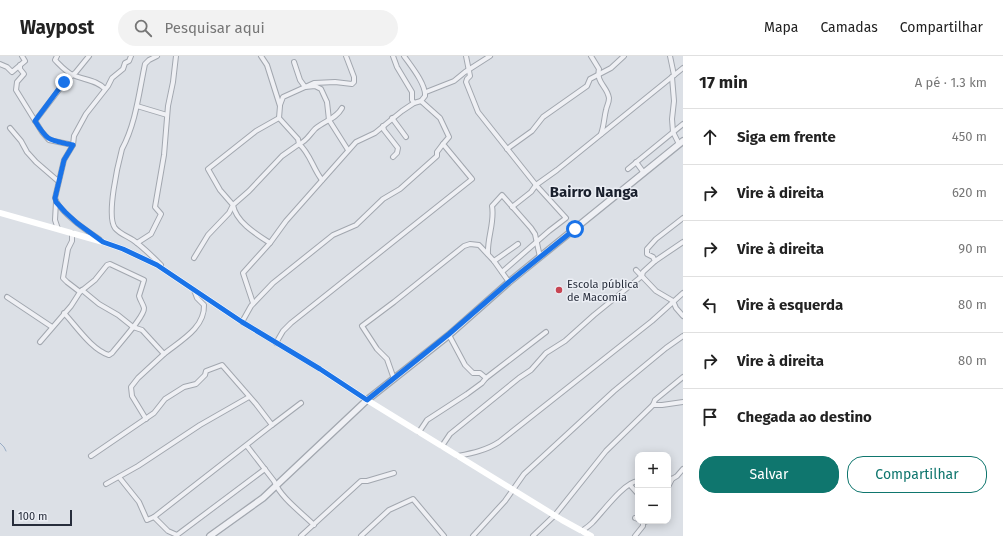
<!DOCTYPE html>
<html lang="pt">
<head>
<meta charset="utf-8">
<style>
  body { margin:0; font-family:"Fira Sans",sans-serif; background:#f2f2f2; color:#222 }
  .controls { position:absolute; right:12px; bottom:12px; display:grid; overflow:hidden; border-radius:8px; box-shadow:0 2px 10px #0003 }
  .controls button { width:36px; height:36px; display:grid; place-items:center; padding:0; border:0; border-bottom:1px solid #e0e0e0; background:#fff; color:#222; font:20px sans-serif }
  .scale { position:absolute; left:12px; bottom:10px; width:60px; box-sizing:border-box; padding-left:4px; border:2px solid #272d3b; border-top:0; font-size:11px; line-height:14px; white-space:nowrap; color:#272d3b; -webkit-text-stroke:3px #ebeef4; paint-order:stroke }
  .stop { position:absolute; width:12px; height:12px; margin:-9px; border:3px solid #1a73e8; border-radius:50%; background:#fff }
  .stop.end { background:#1a73e8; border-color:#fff; box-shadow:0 1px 4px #0008 }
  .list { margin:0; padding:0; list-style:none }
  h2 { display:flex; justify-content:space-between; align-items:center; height:52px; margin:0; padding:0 16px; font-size:17px }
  h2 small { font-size:13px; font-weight:400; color:#767676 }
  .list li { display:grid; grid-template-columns:26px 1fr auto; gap:12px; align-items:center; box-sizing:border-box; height:56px; padding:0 16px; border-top:1px solid #e0e0e0 }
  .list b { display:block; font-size:15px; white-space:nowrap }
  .list em { font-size:13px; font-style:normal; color:#767676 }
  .actions { display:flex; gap:8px; padding:12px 16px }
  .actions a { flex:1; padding:9px 0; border:1px solid #0f766e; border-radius:16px; text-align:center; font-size:14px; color:#0f766e }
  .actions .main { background:#0f766e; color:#fff }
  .icon { flex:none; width:22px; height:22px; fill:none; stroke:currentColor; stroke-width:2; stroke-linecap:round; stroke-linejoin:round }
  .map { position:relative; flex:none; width:683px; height:480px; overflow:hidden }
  header { display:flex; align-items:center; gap:24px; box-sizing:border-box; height:56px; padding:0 20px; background:#fff; border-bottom:1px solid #e0e0e0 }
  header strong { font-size:19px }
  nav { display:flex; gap:22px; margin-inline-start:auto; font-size:14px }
  .search { width:280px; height:36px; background:#f2f2f2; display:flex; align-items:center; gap:10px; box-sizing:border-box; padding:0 14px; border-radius:22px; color:#767676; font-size:15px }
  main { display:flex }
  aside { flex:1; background:#fff }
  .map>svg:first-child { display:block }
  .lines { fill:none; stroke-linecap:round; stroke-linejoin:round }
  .stream { stroke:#98acc5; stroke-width:1 }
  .minor-casing { stroke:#a2a7af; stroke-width:6 }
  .tertiary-casing { stroke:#a2a7af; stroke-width:8 }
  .minor { stroke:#eff0f4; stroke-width:4 }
  .tertiary { stroke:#eff0f4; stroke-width:5.5 }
  .secondary { stroke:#fff; stroke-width:6 }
  .route { stroke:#1a73e8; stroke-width:5 }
  .poi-dot { fill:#c74552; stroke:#ebeef4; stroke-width:1.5 }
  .labels { text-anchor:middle; stroke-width:3; stroke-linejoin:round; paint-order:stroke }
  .poi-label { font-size:11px; fill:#272d3b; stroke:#ebeef4; text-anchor:start }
  .district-label { font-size:15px; font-weight:bold; fill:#191f2c; stroke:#ebeef4 }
</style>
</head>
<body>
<header>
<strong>Waypost</strong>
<div class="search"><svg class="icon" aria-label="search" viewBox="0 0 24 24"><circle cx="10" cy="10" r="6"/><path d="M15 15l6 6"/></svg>Pesquisar aqui</div>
<nav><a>Mapa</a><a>Camadas</a><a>Compartilhar</a></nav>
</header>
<main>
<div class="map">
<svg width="683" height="480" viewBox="0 0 683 480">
  <rect width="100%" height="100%" fill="#dce0e6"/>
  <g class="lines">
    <path class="stream" d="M0,387l4,4 2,4"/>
    <defs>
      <g id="minor">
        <path d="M57,0l-2,4c5,5 11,12 18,15 11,5 24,5 32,14"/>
        <path d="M157,0l-8,4 -4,4c-6,28 -9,59 -23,85 -4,15 -16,67 -7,79 5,6 12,8 18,12 10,7 19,16 28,25"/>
        <path d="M261,0l6,9 13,41 -1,12 19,21 1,5 -17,12 -33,35 -16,14c3,17 23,29 37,38"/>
        <path d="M393,0l4,11 15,25v8l2,3"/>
        <path d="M466,0l4,20 -3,3 -1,3 12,30 58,73 30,33 -17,13 -47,41"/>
        <path d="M591,0l8,13c-3,14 8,17 10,29 0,5 -2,7 -3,12 -2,8 -2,16 -5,24"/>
        <path d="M670,0l4,19"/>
        <path d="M294,6l6,18 5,7 10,-1 6,3 6,13 2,18 19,30"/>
        <path d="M0,8l7,3 5,5 13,-11 -3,-5"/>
        <path d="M20,9v4l4,5 -7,8 -1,8 26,42 7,8 24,5"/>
        <path d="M672,21l2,24 -2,18 1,13 6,12"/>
        <path d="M426,36l28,-11 11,-9 25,-16"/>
        <path d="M280,49l3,-8 31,-14 21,-1 17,2 2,-2v-5l-8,-21"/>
        <path d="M137,50l30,9"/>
        <path d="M392,62l14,19"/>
        <path d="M35,65l30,-39 11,-10 13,-16"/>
        <path d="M383,70l1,4 14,18 -1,5 -4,4"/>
        <path d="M10,72l11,13 6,11 9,10 22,19"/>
        <path d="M507,93l25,-18 11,-14 44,-31 3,-7 21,-11 13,-12"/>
        <path d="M636,106l8,11"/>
        <path d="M628,113l55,-45"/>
        <path d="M322,124c-9,-11 -12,-27 -23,-36 7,-2 11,-10 16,-15 9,-8 21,-10 27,-21"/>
        <path d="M56,146l-1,18 3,9"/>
        <path d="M512,151l19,-15 5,-7 21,-15 126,-102"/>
        <path d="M72,177v8l-4,8 -5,29 4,4 13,10"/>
        <path d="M99,183c-12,-8 -40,-27 -44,-41l9,-38 9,-15 1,-9 12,-22 22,-28 4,-8 11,-9 2,-6 4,-2 2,-5"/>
        <path d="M137,187l14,-9 10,-20 -6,-7 9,-52 4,-49 5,-24 3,-26"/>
        <path d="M488,198c-1,-16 7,-32 4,-48l10,-11 29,33 4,6 5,23"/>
        <path d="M194,202l14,-23 21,-22 4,-8 -13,-15 -12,-21 48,-38 23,-13"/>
        <path d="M494,205l24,-17"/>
        <path d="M655,205l28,-19"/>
        <path d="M636,214l20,21 17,10 3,7 7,8"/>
        <path d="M82,234l17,14 19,11 15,12 9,3 22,24c16,-13 41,-26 40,-49l-7,-7 -3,-8"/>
        <path d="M7,241l45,30"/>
        <path d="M253,247l-10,-30 27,-30 16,-22 70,-79 19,-9 27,-22 12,-8 7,-2"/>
        <path d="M242,266l9,-16 22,-23 60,-48 23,-10 27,-26 17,-10 37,-33v-4l6,-8"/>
        <path d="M449,279l16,30 8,8h7l6,5"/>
        <path d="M40,286l31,-36 9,-14 15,-12 12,-15 3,-1 34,16 -5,16c1,4 4,8 5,12 1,8 -26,37 -32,45l-3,2c-17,-5 -32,-28 -45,-42"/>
        <path d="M276,287l7,-12 8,-8 181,-144 -29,-35 6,-7 -9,-19 -19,-17 4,-5c1,-12 -14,-30 -21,-40"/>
        <path d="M394,323l-7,-20 -10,-10 -15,-23 32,-24 70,-56 6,-2 9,1 15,16 15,21"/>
        <path d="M653,349h9l21,-3"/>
        <path d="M146,363l-14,-23 -1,-9 7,-9 26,-24"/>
        <path d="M419,376l8,-12 40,-26 15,-11 4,-5 60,-46"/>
        <path d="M247,390l27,35c7,17 27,31 40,44"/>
        <path d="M442,390l8,-12 69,-56 12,-8 15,-17 19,-12 29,-26 48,-39 1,-4 12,-11 -2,-4 -6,-3v-5l9,-10 27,-21"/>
        <path d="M91,400l63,-43 11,-14 19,-12 12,-3 9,-9 1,-4 16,-6 34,39 16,21 29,-22"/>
        <path d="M458,400c15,-3 29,-6 41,-14l153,-121 31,-28"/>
        <path d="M119,421l20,25 8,18 7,-3 118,-92"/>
        <path d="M668,422l4,1 5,-3 6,-7"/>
        <path d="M106,428l32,-18 62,-41 49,-28"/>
        <path d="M630,429l8,9"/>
        <path d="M668,431l4,-8"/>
        <path d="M154,461l14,14 9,4 88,-66"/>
        <path d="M635,462l3,1"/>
        <path d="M582,475c4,-3 7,-5 10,-8 10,-10 32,-41 46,-42"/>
        <path d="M301,480l60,-55h6l27,-8"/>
        <path d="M361,480l28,-26 24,-11 31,37"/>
        <path d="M473,480l32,-35 19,-27 90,-83 52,-43 17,-12"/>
        <path d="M533,480l22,-21 51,-64 47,-46 2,-5 28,-23"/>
        <path d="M635,480l8,-10v-3l4,-2"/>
      </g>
      <path id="tertiary" d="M210,480l53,-38 104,-98 82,-65 60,-53 174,-141"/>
    </defs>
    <use href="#minor" class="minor-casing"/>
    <use href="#tertiary" class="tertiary-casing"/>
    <use href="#minor" class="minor"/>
    <use href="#tertiary" class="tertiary"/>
    <path class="secondary" d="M0,157l103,29 20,7 34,16 85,57 78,47 47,31 195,120 29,16"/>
  </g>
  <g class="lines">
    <path class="route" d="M64,26l-29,39c13,21 14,19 38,24l-9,15 -9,38 1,4 9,10 12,11 26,19 20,7 34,16 85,57 78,47 47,31 82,-66 60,-52 66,-53"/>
  </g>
  <circle class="poi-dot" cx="559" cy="234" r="4"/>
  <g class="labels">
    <g class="poi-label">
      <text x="567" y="232">Escola pública<tspan x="567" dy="13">de Macomia</tspan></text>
    </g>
    <g class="district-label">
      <text x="594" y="141">Bairro Nanga</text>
    </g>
  </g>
</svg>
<div class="controls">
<button>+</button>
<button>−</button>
</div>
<div class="scale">100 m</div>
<div class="stop" style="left:575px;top:173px"></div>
<div class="stop end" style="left:64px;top:26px"></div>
</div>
<aside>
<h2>17 min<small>A pé · 1.3 km</small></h2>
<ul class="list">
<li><svg class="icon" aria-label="ahead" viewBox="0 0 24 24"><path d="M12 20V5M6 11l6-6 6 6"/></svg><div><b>Siga em frente</b></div><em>450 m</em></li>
<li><svg class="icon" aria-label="right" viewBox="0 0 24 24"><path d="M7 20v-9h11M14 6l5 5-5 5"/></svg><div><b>Vire à direita</b></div><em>620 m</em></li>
<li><svg class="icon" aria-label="right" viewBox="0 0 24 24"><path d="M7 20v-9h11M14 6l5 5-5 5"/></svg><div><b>Vire à direita</b></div><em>90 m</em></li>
<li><svg class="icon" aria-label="left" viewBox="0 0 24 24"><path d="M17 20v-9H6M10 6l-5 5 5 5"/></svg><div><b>Vire à esquerda</b></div><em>80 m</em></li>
<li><svg class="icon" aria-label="right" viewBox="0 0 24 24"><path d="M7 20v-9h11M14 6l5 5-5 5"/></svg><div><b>Vire à direita</b></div><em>80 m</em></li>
<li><svg class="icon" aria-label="arrive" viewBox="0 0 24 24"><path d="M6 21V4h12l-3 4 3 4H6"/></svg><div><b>Chegada ao destino</b></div></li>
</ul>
<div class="actions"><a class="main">Salvar</a><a>Compartilhar</a></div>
</aside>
</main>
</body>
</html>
